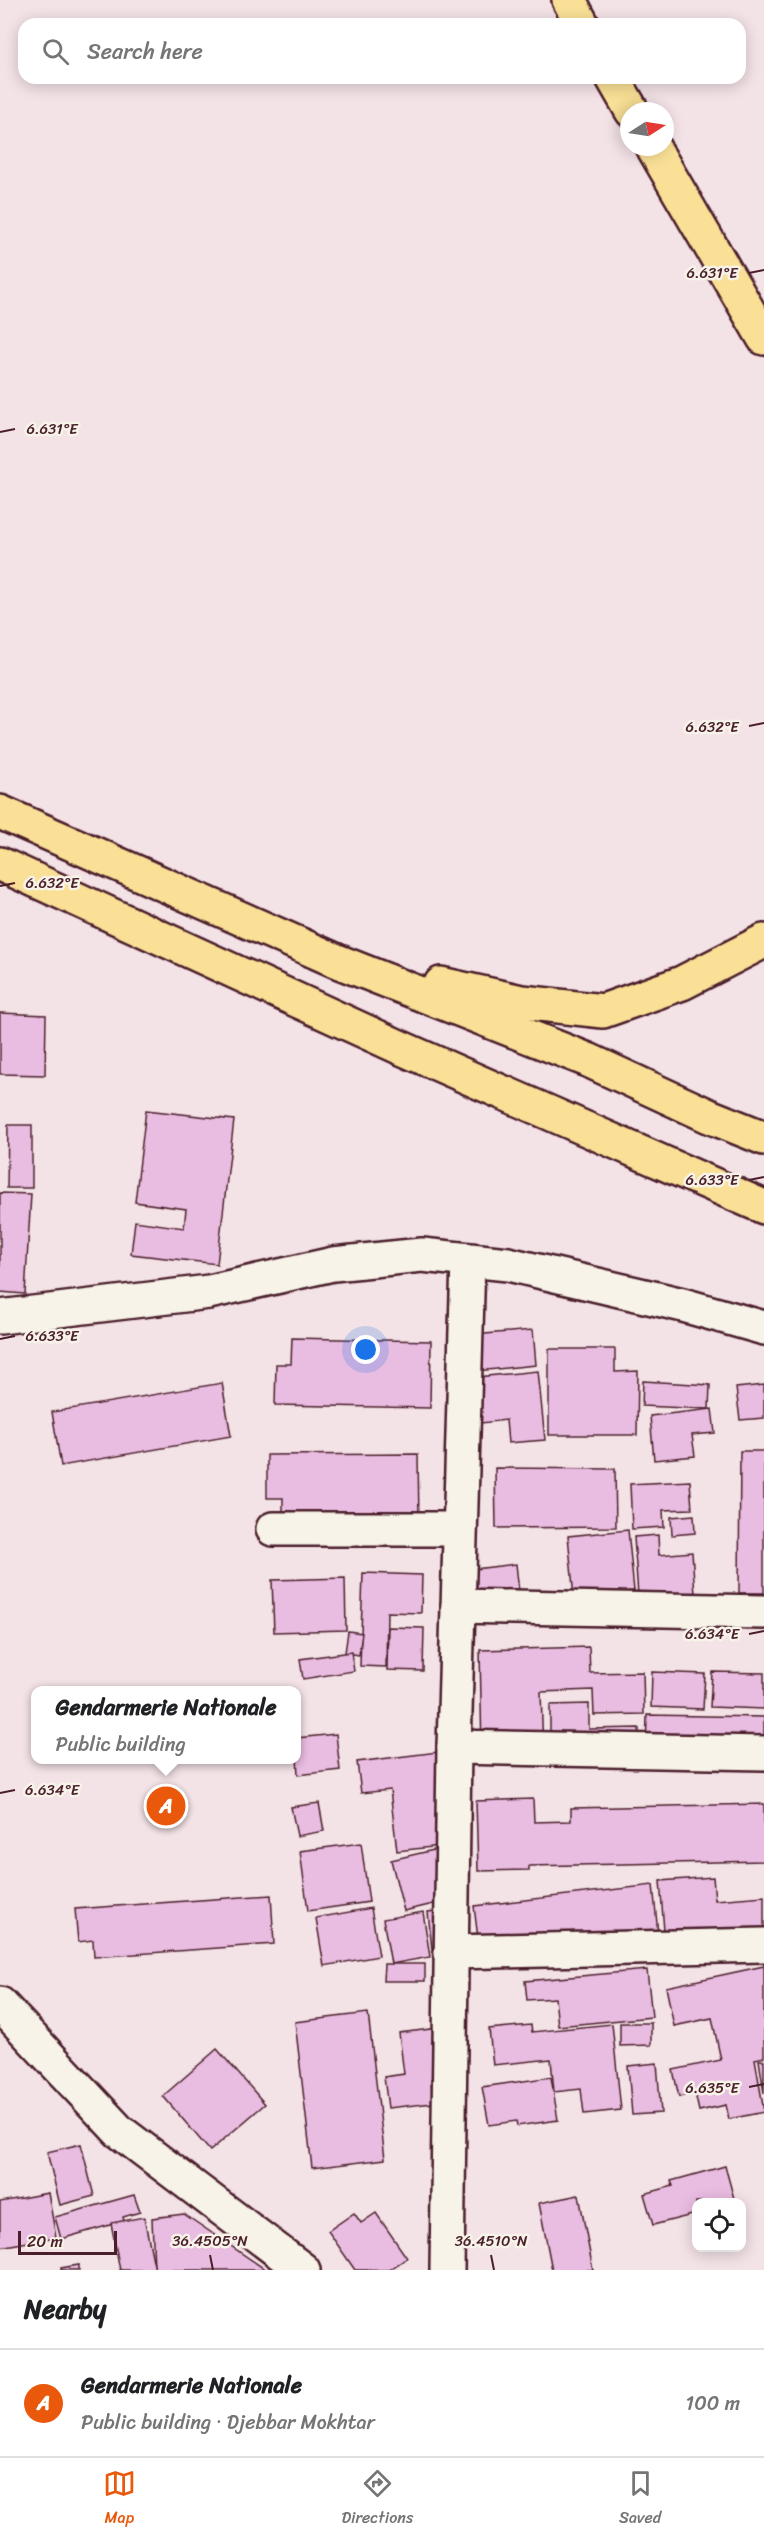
<!DOCTYPE html>
<html lang="en">
<head>
<meta charset="utf-8">
<style>
  body { margin:0; font-family:Sriracha,sans-serif; background:#f2f2f2; color:#202124 }
  .controls { position:absolute; right:18px; bottom:18px; display:grid; overflow:hidden; border-radius:12px; box-shadow:0 3px 15px #0003 }
  .controls button { width:54px; height:54px; display:grid; place-items:center; padding:0; border:0; border-bottom:2px solid #e0e0e0; background:#fff; color:#202124; font:30px sans-serif }
  .compass { position:absolute; left:620px; top:102px; width:54px; height:54px; border-radius:50%; background:#fff; box-shadow:0 3px 15px #0003; rotate:78deg }
  .scale { position:absolute; left:18px; bottom:15px; width:99px; box-sizing:border-box; padding-left:6px; border:3px solid #4a1f2b; border-top:0; font-size:16px; line-height:21px; white-space:nowrap; color:#4a1f2b; -webkit-text-stroke:4px #f7f3e8; paint-order:stroke }
  .you { position:absolute; left:366px; top:1350px; width:21px; height:21px; margin:-15px; border:4px solid #fff; border-radius:50%; background:#1a73e8; box-shadow:0 0 0 9px #1a73e833 }
  .badge { display:grid; place-items:center; width:39px; height:39px; border-radius:50%; background:#ea580c; color:#fff; font-size:20px; font-weight:700 }
  .pin { position:absolute; translate:-50% -50%; border:3px solid #fff; box-shadow:0 2px 6px #0006 }
  .popup { position:absolute; left:31px; top:1686px; width:270px; height:78px; box-sizing:border-box; display:grid; place-content:center; border-radius:12px; background:#fff; filter:drop-shadow(0 2px 4px #0005); font-size:20px; white-space:nowrap; color:#757577 }
  .popup b { font-size:22px; color:#202124 }
  .popup::after { content:''; position:absolute; left:50%; top:100%; margin-left:-12px; border:12px solid transparent; border-top-color:#fff }
  .list { margin:0; padding:0; list-style:none }
  h2 { display:flex; justify-content:space-between; align-items:center; height:78px; margin:0; padding:0 24px; font-size:26px }
  h2 small { font-size:20px; font-weight:400; color:#757577 }
  .list li { display:grid; grid-template-columns:39px 1fr auto; gap:18px; align-items:center; box-sizing:border-box; height:108px; padding:0 24px; border-top:2px solid #e0e0e0 }
  .list b { display:block; font-size:22px; white-space:nowrap }
  .list p { margin:0; font-size:20px; white-space:nowrap; color:#757577 }
  .list em { font-size:20px; font-style:normal; color:#757577 }
  .icon { flex:none; width:33px; height:33px; fill:none; stroke:currentColor; stroke-width:2; stroke-linecap:round; stroke-linejoin:round }
  .map { position:relative; flex:none; width:764px; height:2270px; overflow:hidden }
  .search { position:absolute; background:#fff; box-shadow:0 3px 15px #0003; left:18px; right:18px; top:18px; height:66px; display:flex; align-items:center; gap:15px; box-sizing:border-box; padding:0 21px; border-radius:18px; color:#757577; font-size:22px }
  .sheet { height:186px; background:#fff }
  nav { display:flex; justify-content:space-around; align-items:center; box-sizing:border-box; height:84px; border-top:2px solid #e0e0e0; background:#fff; font-size:16px; color:#757577 }
  nav a { display:grid; justify-items:center; gap:3px }
  nav .on { color:#ea580c }
  .map>svg:first-child { display:block }
  .building { fill:#e9bce1; stroke:#4a1f2b; stroke-width:1.5 }
  .lines { fill:none; stroke-linecap:round; stroke-linejoin:round }
  .minor-casing { stroke:#4a1f2b; stroke-width:38 }
  .major-casing { stroke:#4a1f2b; stroke-width:38 }
  .minor { stroke:#f7f3e8; stroke-width:33 }
  .major { stroke:#f9e096; stroke-width:33 }
  .ticks { fill:none; stroke:#4a1f2b; stroke-width:2 }
  .ticks-label { font-size:15px; text-anchor:middle; fill:#4a1f2b; stroke:#f7f3e8; stroke-width:5; stroke-linejoin:round; paint-order:stroke }
</style>
</head>
<body>
<div class="map">
<svg width="764" height="2270" viewBox="0 0 764 2270">
  <rect width="100%" height="100%" fill="#f3e2e6"/>
  <filter id="ink" filterUnits="userSpaceOnUse"><feTurbulence type="fractalNoise" baseFrequency=".0167" numOctaves="2"/><feDisplacementMap in="SourceGraphic" scale="12" xChannelSelector="R" yChannelSelector="G"/><feConvolveMatrix kernelMatrix="1 2 1 2 8 2 1 2 1" color-interpolation-filters="sRGB"/></filter>
  <g filter="url(#ink)">
    <g class="building">
      <path d="M0,1013l46,2 -1,60 -45,-1z"/>
      <path d="M146,1110l88,10 -17,144 -86,-10 4,-33 49,7 2,-19 -51,-7z"/>
      <path d="M8,1125h24v63h-25z"/>
      <path d="M0,1193l31,1 -6,100 -25,-2z"/>
      <path d="M533,1330l3,35 -59,6 -4,-36z"/>
      <path d="M292,1338l139,3 -1,67 -155,-3 1,-41h15z"/>
      <path d="M549,1349h66v23l23,-1 -1,64h-88z"/>
      <path d="M538,1371l7,69 -37,3 -2,-23 -25,3 -4,-46z"/>
      <path d="M643,1381l67,4 -1,24 -67,-3z"/>
      <path d="M222,1383l9,53 -170,30 -9,-54z"/>
      <path d="M764,1385v33l-24,2 -4,-32z"/>
      <path d="M712,1409l3,24 -23,2 3,21 -41,4 -4,-44z"/>
      <path d="M740,1451h24v142h-25z"/>
      <path d="M418,1454l1,68 -136,-3v-21h-16v-43z"/>
      <path d="M495,1468l120,1 1,58 -120,1z"/>
      <path d="M690,1481l2,28 -29,1 1,17 -32,2 -2,-45z"/>
      <path d="M694,1515l1,18 -23,2 -1,-18z"/>
      <path d="M628,1530l6,61 -60,6 -6,-61z"/>
      <path d="M658,1535l1,20 33,-3 4,57 -19,1 -1,-17 -38,2 -4,-58z"/>
      <path d="M516,1564l3,28 -41,5 -3,-28z"/>
      <path d="M363,1573l59,2 -1,38 -34,-1 -1,55 -26,-1z"/>
      <path d="M345,1578l1,52 -72,2 -2,-52z"/>
      <path d="M388,1627l36,1 -1,43 -36,-1z"/>
      <path d="M348,1631l14,2 -3,22 -14,-2z"/>
      <path d="M589,1647l1,26 53,-1 1,42 -50,1 -1,-25 -52,2 2,59 -61,2 -2,-103z"/>
      <path d="M351,1652l3,19 -51,8 -3,-20z"/>
      <path d="M652,1672l53,2 -2,35 -52,-2z"/>
      <path d="M712,1672l52,1v36l-54,-2z"/>
      <path d="M589,1704v25l50,-1v26l-89,1v-50z"/>
      <path d="M647,1715l117,2v39l-118,-2z"/>
      <path d="M336,1734l4,36 -42,5 -2,-37z"/>
      <path d="M446,1751l12,93 -61,7 -7,-61 -29,3 -4,-31z"/>
      <path d="M533,1799l1,23 37,-1v-13l193,-4v57l-235,5v4l-51,1 -2,-70z"/>
      <path d="M319,1803l5,28 -27,5 -6,-29z"/>
      <path d="M361,1843l8,59 -61,9 -8,-60z"/>
      <path d="M455,1845l12,51 -63,15 -13,-51z"/>
      <path d="M713,1877l2,23 49,-4v52l-98,7 -6,-74z"/>
      <path d="M653,1885l6,58 -178,20 -7,-57z"/>
      <path d="M271,1895l3,49 -180,13 -1,-17 -15,2 -3,-33z"/>
      <path d="M371,1908l8,48 -55,10 -8,-48z"/>
      <path d="M452,1909l5,47 -24,3 -5,-47z"/>
      <path d="M423,1912l7,45 -39,7 -8,-45z"/>
      <path d="M384,1964h41v17h-42z"/>
      <path d="M764,1966v91l-9,2 9,53 -35,7 -3,-14 -27,6 -4,-18 -16,4 -6,-27 48,-10 -9,-42 -38,8 -8,-39z"/>
      <path d="M647,1970l5,47 -94,9 -3,-28 -28,2 -2,-19z"/>
      <path d="M368,2013l17,146 -73,9 -17,-146z"/>
      <path d="M620,2023h31v22l-31,1z"/>
      <path d="M612,2024l9,86 -37,4 -3,-25 -27,3 -3,-33 -58,6 -4,-36 42,-4 1,7z"/>
      <path d="M455,2026l6,50 -30,3 2,24 -45,5 -4,-31 20,-3 -5,-41z"/>
      <path d="M217,2049l48,55 -55,47 -47,-55z"/>
      <path d="M759,2060h5v33z"/>
      <path d="M657,2063l4,50 -29,2 -4,-49z"/>
      <path d="M551,2077l7,43 -41,6 -1,-5 -27,4 -7,-38z"/>
      <path d="M81,2144l13,52 -34,9 -13,-53z"/>
      <path d="M725,2166l10,36h-39v12l-43,11 -9,-31 29,-8 -2,-5z"/>
      <path d="M48,2193l8,44 -56,10v-45z"/>
      <path d="M134,2195l6,17 -17,5 1,4 -63,18 -6,-22z"/>
      <path d="M579,2195l14,75h-41l-13,-67z"/>
      <path d="M354,2213l7,10 15,-10 31,45 -18,12h-34l-27,-39z"/>
      <path d="M184,2214l82,56h-112l-2,-52z"/>
      <path d="M144,2217l11,53h-35l-9,-47z"/>
      <path d="M79,2265v5h-18v-2z"/>
    </g>
    <g class="lines">
      <defs>
        <g id="minor">
          <path d="M0,1317l209,-25 124,-28 89,-9 86,9 175,41 81,23"/>
          <path d="M273,1529h187"/>
          <path d="M458,1606l306,6"/>
          <path d="M454,1747l310,6"/>
          <path d="M451,1952l313,-7"/>
          <path d="M0,2004l119,127 184,139"/>
          <path d="M447,2270l7,-523 14,-487"/>
        </g>
        <g id="major">
          <path d="M569,0l13,24"/>
          <path d="M613,78l19,33"/>
          <path d="M653,147l111,191"/>
          <path d="M0,812l337,149 251,99 121,56 55,22"/>
          <path d="M0,864l397,182 367,161"/>
          <path d="M441,984l81,18 81,9 79,-28 82,-42"/>
        </g>
      </defs>
      <use href="#minor" class="minor-casing"/>
      <use href="#major" class="major-casing"/>
      <use href="#minor" class="minor"/>
      <use href="#major" class="major"/>
    </g>
  </g>
  <path class="ticks" d="M749,273l15,-3M0,432l15,-3M749,726l15,-3M0,886l15,-3M749,1180l15,-3M0,1339l15,-3M749,1634l15,-3M0,1793l15,-3M749,2087l15,-3M210,2255l3,15M491,2255l3,15"/>
  <g class="ticks-label">
    <text x="712" y="278">6.631°E</text>
    <text x="52" y="434">6.631°E</text>
    <text x="712" y="732">6.632°E</text>
    <text x="52" y="888">6.632°E</text>
    <text x="712" y="1185">6.633°E</text>
    <text x="52" y="1341">6.633°E</text>
    <text x="712" y="1639">6.634°E</text>
    <text x="52" y="1795">6.634°E</text>
    <text x="712" y="2093">6.635°E</text>
    <text x="210" y="2246">36.4505°N</text>
    <text x="491" y="2246">36.4510°N</text>
  </g>
</svg>
<div class="controls">
<button><svg class="icon" aria-label="locate" viewBox="0 0 24 24"><circle cx="12" cy="12" r="6"/><path d="M12 2v4M12 18v4M2 12h4M18 12h4"/></svg></button>
</div>
<svg class="compass" viewBox="-18 -18 36 36"><path d="M0-13l5 13h-10z" fill="#e53935"/><path d="M0 13l5-13h-10z" fill="#757577"/></svg>
<div class="scale">20 m</div>
<div class="you"></div>
<div class="pin badge" style="left:166px;top:1806px">A</div>
<div class="popup"><b>Gendarmerie Nationale</b>Public building</div>
<div class="search"><svg class="icon" aria-label="search" viewBox="0 0 24 24"><circle cx="10" cy="10" r="6"/><path d="M15 15l6 6"/></svg>Search here</div>
</div>
<section class="sheet">
<h2>Nearby<small></small></h2>
<ul class="list">
<li><span class="badge">A</span><div><b>Gendarmerie Nationale</b><p>Public building · Djebbar Mokhtar</p></div><em>100 m</em></li>
</ul>
</section>
<nav>
<a class="on"><svg class="icon" aria-label="map" viewBox="0 0 24 24"><path d="M3 6l6-2 6 2 6-2v14l-6 2-6-2-6 2zM9 4v14M15 6v14"/></svg>Map</a>
<a><svg class="icon" aria-label="directions" viewBox="0 0 24 24"><path d="M12 3l9 9-9 9-9-9zM9 14v-3h6M13 9l2 2-2 2"/></svg>Directions</a>
<a><svg class="icon" aria-label="saved" viewBox="0 0 24 24"><path d="M7 4h10v16l-5-4-5 4z"/></svg>Saved</a>
</nav>
</body>
</html>
